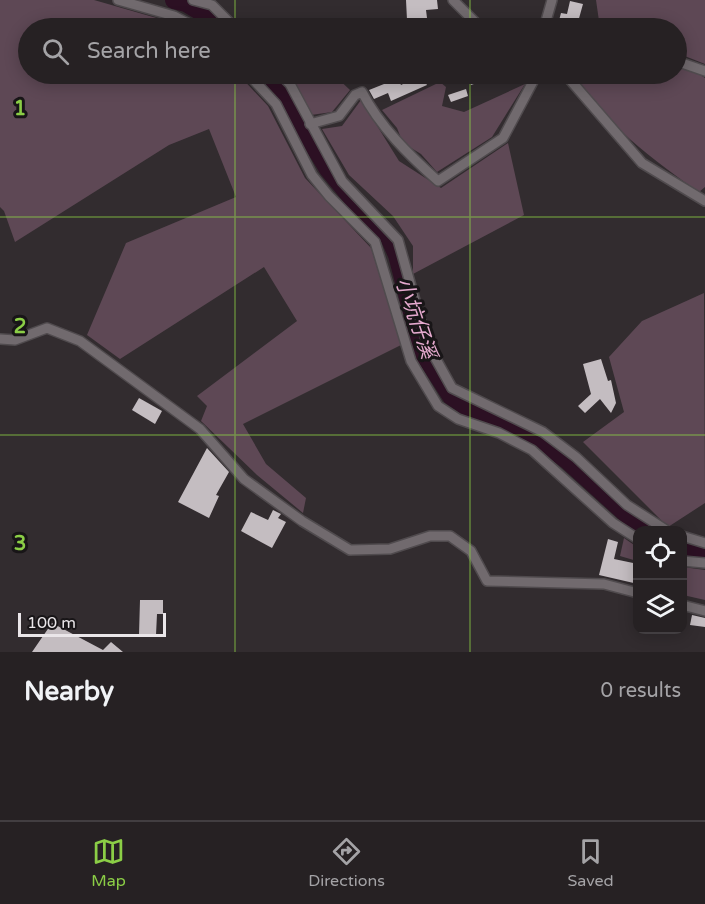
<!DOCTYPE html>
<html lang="en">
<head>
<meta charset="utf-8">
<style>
  body { margin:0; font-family:"Varela Round","Noto Sans TC",sans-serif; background:#322e30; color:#f1f3f6 }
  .controls { position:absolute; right:18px; bottom:18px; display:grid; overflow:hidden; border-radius:12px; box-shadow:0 3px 15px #0003 }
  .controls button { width:54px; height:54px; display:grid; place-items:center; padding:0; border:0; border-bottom:2px solid #423e41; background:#262123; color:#f1f3f6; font:30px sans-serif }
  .scale { position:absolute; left:18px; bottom:15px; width:148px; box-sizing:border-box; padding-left:6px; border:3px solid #eae6e9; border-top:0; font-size:16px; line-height:21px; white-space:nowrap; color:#eae6e9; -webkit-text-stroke:4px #181517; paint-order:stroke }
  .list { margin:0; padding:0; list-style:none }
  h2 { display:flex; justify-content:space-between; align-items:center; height:78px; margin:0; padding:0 24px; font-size:26px }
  h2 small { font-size:20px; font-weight:400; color:#a4a3a6 }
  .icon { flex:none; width:33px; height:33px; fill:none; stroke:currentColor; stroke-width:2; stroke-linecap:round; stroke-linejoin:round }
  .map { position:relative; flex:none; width:705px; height:652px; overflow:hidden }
  .search { position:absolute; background:#262123; box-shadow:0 3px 15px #0003; left:18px; right:18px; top:18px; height:66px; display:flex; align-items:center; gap:15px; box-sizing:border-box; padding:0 21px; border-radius:33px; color:#a4a3a6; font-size:22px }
  .sheet { height:168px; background:#262123 }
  nav { display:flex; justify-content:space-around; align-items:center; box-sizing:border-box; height:84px; border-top:2px solid #423e41; background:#262123; font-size:16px; color:#a4a3a6 }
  nav a { display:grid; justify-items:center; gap:3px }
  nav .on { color:#8bce46 }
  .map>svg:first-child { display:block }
  .green { fill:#5e4855 }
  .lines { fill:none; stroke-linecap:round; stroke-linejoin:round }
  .river { stroke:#2c1023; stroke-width:18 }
  .building { fill:#c4bdc1 }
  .street-casing { stroke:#504b4e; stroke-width:12 }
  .street { stroke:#716a6e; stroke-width:9 }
  .grid { fill:none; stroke:#8bce46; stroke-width:1.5; stroke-opacity:0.55 }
  .labels { text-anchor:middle; stroke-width:6; stroke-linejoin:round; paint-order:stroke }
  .water-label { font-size:21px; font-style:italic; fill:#e6aacf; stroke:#181517 }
  .grid-label { font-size:20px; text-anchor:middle; font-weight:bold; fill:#8bce46; stroke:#181517; stroke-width:6; stroke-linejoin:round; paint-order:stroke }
</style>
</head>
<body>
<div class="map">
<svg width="705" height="652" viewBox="0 0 705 652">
  <rect width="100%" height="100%" fill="#322c2f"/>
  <g class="green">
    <path d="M0,0h94l73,21 13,7h-152v46h210l30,32 37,72 66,70 30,97 -158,79 23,40 40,34 -3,15 -46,-38 -56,-54 6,-15 -10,-10 100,-75 -33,-54 -144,92 -33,-24 39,-92 110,-46 -27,-68 -40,16 -154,97 -11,-31 -4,-4z"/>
    <path d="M596,0h109v64l-28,-11 -1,-25h-76z"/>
    <path d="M677,60l28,18v109l-6,5c-41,-28 -101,-73 -123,-118h100z"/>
    <path d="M287,74h46l17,16 -18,22 -21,3z"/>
    <path d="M440,82l6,5 -4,19 22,6 61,-28 -33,53 -55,35 -16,-18 -18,-11 -6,-15 -15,-18z"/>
    <path d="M361,100l38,61 42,27 67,-45 16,72 -111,59v-28l-20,-30 -44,-41 -27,-46 20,-3z"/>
    <path d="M704,293l1,210 -37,24 -85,-85 41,-30 -15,-55 33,-36z"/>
    <path d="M624,538l13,9v14l-17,-5z"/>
    <path d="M683,567l22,3v30l-22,-5z"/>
  </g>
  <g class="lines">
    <g class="river">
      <path d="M174,0l12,3 42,25"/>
      <path d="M270,74l58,95 38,46 23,22 8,18 25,96 29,45 22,15 60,24 35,26 76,69"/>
      <path d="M682,547l23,3"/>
    </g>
  </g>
  <g class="building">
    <path d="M406,0h31l1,9 -12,1 1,8 -20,2z"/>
    <path d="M570,1l13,3 -5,18 15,4v2h-36l4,-15 6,1z"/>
    <path d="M379,74h17l5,11 20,-10 6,10 -36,16 -3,-8 -14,6 -5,-9 15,-6z"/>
    <path d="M467,74h32l1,1 -29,10z"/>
    <path d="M466,89l2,7 -17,6 -3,-7z"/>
    <path d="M601,359l7,22 3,-1 5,23 -5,10 -11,-14 -15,14 -7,-7 13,-12 -8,-30z"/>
    <path d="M139,398l23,13 -7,13 -23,-14z"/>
    <path d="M207,448l22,24 -13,23 3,1 -10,22 -31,-16z"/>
    <path d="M273,510l8,4 -3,4 8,4 -14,26 -31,-17 10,-19 17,8z"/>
    <path d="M608,539l10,3 -4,17 24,5v20l-39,-9z"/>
    <path d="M140,600h23v14h-6l-1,21h-17z"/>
    <path d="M692,615l13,3v9l-15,-2z"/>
    <path d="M52,623l51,27 8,-8 12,10h-91z"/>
  </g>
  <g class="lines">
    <defs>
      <g id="street">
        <path d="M118,0l56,16 23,12"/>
        <path d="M193,0l19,5 23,23"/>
        <path d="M453,0l28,28"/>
        <path d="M544,28l8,-28"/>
        <path d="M676,61l29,10"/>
        <path d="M248,74l28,30 36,71 17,21 46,46 36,119 27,45 20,13 41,14 33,17 81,73 25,16"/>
        <path d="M280,74l10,10 52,97 56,59 29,103 25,45 91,44 33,25 51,48 39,25"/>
        <path d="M565,74l77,89 63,38"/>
        <path d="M310,124l29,-8 16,-21 7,-3c18,35 47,63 76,89l65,-43 34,-64"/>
        <path d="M0,339l15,1 32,-12 33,13 120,88 44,50 58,42 48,29 40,-1 40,-13h20l21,15 16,30 117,3 34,9"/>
        <path d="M682,536l23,7"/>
        <path d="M682,561l23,2"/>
        <path d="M682,605l23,6"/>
      </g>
    </defs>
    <use href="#street" class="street-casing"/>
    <use href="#street" class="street"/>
  </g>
  <path class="grid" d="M235,0v28M470,0v28M235,74v578M470,74v578M0,217h705M0,435h705"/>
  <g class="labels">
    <g class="water-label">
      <text transform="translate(416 318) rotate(71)" y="7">小坑仔溪</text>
    </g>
  </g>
  <g class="grid-label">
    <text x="20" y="115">1</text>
    <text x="20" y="333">2</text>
    <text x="20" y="550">3</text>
  </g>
</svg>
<div class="controls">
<button><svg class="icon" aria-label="locate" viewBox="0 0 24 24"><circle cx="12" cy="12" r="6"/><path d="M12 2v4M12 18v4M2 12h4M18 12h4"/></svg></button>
<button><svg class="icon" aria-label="layers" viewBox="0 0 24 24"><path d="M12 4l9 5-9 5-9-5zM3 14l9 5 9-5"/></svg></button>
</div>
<div class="scale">100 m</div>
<div class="search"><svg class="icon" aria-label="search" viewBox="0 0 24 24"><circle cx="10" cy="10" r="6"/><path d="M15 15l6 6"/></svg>Search here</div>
</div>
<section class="sheet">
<h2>Nearby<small>0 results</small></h2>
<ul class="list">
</ul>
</section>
<nav>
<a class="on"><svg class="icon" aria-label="map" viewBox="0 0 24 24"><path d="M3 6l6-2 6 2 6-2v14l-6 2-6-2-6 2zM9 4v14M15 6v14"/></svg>Map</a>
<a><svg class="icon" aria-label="directions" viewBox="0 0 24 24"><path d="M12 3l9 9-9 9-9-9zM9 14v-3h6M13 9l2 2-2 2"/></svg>Directions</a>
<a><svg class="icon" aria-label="saved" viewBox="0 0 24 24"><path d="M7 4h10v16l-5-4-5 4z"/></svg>Saved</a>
</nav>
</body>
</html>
